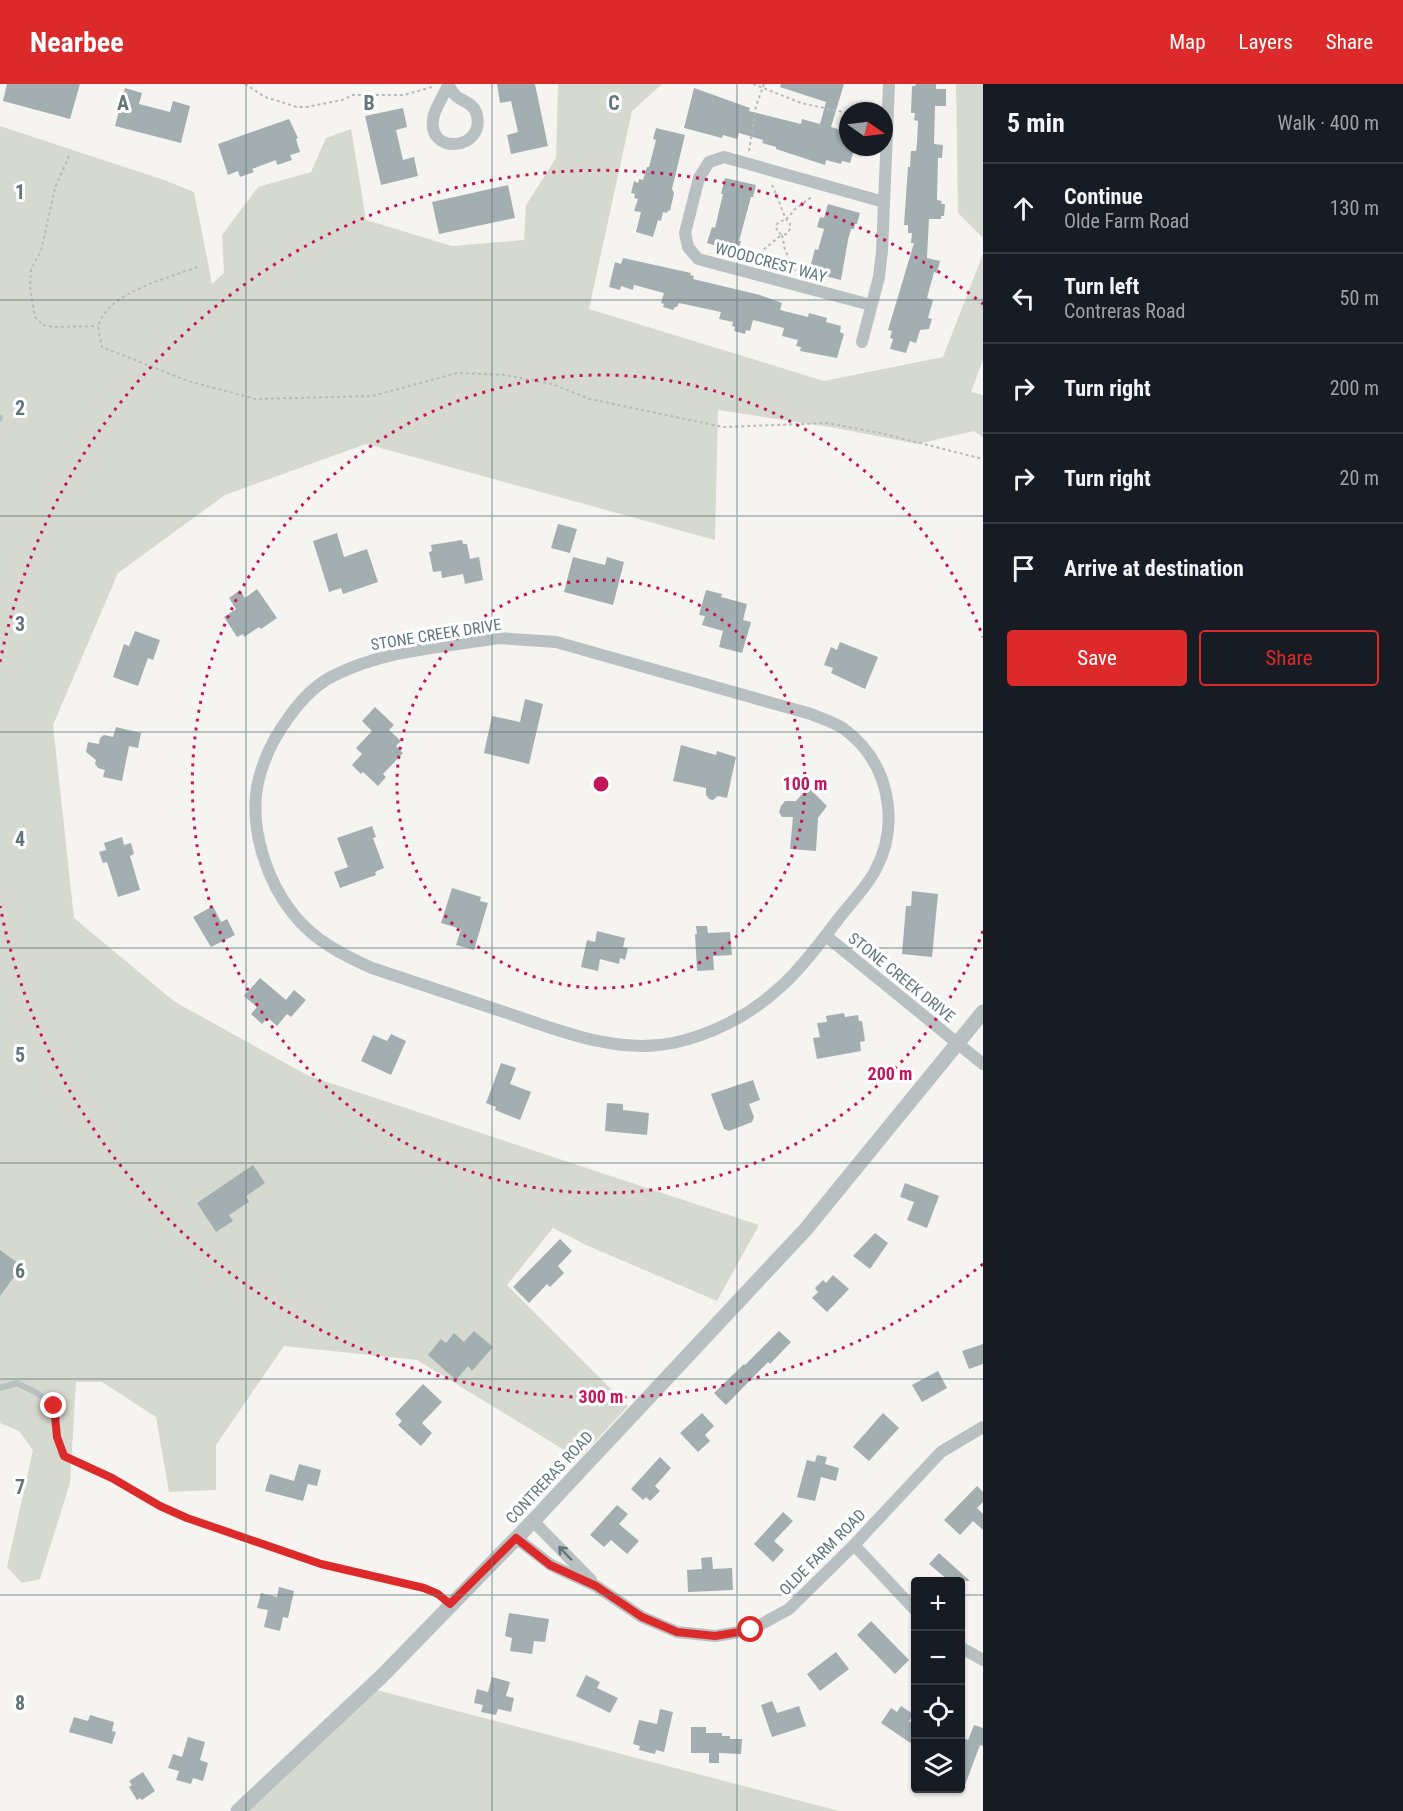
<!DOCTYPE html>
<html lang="en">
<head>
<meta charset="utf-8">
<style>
  body { margin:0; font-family:"Roboto Condensed",sans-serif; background:#20242c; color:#f1f3f6 }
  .controls { position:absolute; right:18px; bottom:18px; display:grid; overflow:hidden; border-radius:6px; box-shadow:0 2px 4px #0004 }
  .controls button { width:54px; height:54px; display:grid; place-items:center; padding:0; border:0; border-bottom:2px solid #363941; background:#171b24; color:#f1f3f6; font:30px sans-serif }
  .compass { position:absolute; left:839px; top:18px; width:54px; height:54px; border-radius:50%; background:#171b24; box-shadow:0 2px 4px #0004; rotate:104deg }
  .stop { position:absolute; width:18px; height:18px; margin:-14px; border:4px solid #dc2a2a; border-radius:50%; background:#fff }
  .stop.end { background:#dc2a2a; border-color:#fff; box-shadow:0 2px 6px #0008 }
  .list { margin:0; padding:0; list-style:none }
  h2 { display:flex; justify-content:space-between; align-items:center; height:78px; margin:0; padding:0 24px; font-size:26px }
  h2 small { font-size:20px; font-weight:400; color:#9ea1a6 }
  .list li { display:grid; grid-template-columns:39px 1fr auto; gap:18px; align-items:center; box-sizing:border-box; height:90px; padding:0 24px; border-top:2px solid #363941 }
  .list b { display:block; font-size:22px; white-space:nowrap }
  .list p { margin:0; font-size:20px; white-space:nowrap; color:#9ea1a6 }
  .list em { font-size:20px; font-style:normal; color:#9ea1a6 }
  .actions { display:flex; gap:12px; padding:18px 24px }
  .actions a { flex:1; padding:14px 0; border:2px solid #dc2a2a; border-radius:6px; text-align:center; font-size:21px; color:#dc2a2a }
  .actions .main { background:#dc2a2a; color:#fff }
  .icon { flex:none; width:33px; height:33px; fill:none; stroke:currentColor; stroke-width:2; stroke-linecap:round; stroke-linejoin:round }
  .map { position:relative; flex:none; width:983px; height:1727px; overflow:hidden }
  header { display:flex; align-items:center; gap:36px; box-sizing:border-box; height:84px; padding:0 30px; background:#dc2a2a; color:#fff }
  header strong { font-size:28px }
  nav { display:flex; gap:33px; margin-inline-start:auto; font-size:21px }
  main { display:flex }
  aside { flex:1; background:#171b24 }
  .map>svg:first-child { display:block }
  .green { fill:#d6d9d0 }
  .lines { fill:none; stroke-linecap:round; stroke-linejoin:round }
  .stream { stroke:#b2c3c3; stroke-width:4 }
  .building { fill:#a3aeb1 }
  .path { stroke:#b6babb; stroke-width:2; stroke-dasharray:3 3; stroke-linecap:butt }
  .service { stroke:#b9c0c1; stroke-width:6 }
  .minor { stroke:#b9c0c1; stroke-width:12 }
  .tertiary { stroke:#b9c0c1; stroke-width:15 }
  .oneway { stroke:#61767b }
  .route { stroke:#dc2a2a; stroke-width:8 }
  .grid { fill:none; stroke:#61767b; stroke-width:1.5; stroke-opacity:0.55 }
  .ring { fill:none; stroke:#c2185b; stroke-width:3; stroke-dasharray:3 6 }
  .labels { text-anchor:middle; stroke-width:6; stroke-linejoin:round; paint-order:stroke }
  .street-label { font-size:16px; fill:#61767b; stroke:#fff }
  .grid-label { font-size:20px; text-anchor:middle; font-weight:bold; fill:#61767b; stroke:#fff; stroke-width:6; stroke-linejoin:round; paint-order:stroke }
  .centre { fill:#c2185b; stroke:#fff; stroke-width:3 }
  .ring-label { font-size:18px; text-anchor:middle; font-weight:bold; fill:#c2185b; stroke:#fff; stroke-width:6; stroke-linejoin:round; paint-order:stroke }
</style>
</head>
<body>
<header>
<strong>Nearbee</strong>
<nav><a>Map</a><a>Layers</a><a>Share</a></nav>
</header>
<main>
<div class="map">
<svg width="983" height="1727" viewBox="0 0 983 1727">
  <rect width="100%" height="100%" fill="#f5f4f1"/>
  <g class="green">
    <path d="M558,0h104l-30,27 -43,198 235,72 119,-24 40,-103v106l-12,32 12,3v42l-9,-6 -56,13 -88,-17 -112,-17 -3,130 -349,-96 -141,51 -107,78 -65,152 21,193 101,84 134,74 450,149 -42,76 -131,-56 -33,-17 -46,57 121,121 -49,53 -162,-99 -133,-14 -68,99v45l-47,2 -13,-75 -54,-35h-26l-6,101 -30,96 -18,4 -15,-16 26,-117 -14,-19 -19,-8v-1297l164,54 30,12 18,92 12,-11 -2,-38 36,-48 53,-15 15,-34 25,-9 15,91 86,26 72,-6 2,-35 30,-47z"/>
    <path d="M956,0h27v154l-25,-25z"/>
    <path d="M373,1605l466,122h-592z"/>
  </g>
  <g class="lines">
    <path class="stream" d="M0,336l1,-3"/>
  </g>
  <g class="building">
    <path d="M7,0h73l-10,35 -67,-18z"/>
    <path d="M497,0h38l13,62 -37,8 -4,-19 11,-3 -7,-31 -11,2z"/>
    <path d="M781,0h63l-13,43 17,5v15h7l-5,16 -8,-2 -1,3 -15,-4 -1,5 -49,-16v-2l-14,-4 1,-3 -24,-7 -2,6 -14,-4 -1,3 -38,-10 10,-40 56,20 -1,3 52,13 1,-5 18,5 6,-22 -46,-15z"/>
    <path d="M916,0h20v5h10v17h-11l-1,38 9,1 -1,13h-4l-1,42 5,1 -1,3h4l-1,12h-3v3h-12l-2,39 13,3 -3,12 -3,-1 -7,26 6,2 -5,18 4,1 -3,10 -9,1 -4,13 -6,-2 -4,12 -16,-4 3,-10 -3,-1 2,-7 -4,-1 26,-87h-3l1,-10h-4v-8h-4l4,-58h2l1,-16h5l1,-7 1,-23 -4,-1 1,-7h-4l1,-27h3z"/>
    <path d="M125,4l17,5 -3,11 31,8 3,-11 17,5 -9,37 -66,-17z"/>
    <path d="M403,24l4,19 -11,3 7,30 11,-3 4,19 -37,9 -16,-69z"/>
    <path d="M289,35l9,19 -2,1 4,13 -10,3 2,5 -15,5 -1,-5 -24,9 2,3 -14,5 -2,-6 -10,4 -10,-31z"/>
    <path d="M656,44l29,7 -13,54 2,4 -4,18 -2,-1 -1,3 -4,-1 -2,9 -3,-1 -5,17 -17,-5 5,-20 -7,-1 4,-12 -4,-1 1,-4 -4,-1 3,-12 4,2 1,-4 4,1 4,-13h2l7,-27 -3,-1z"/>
    <path d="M725,94l31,7 -3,12h-2l-12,44h2l-3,12 -31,-10 5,-16 3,1 8,-34h-2z"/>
    <path d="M508,101l7,33 -76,16 -7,-32z"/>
    <path d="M828,120l32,9 -3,11h-2l-1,5h-3l-3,11 -7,40 -32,-8 6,-23 3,1 6,-21 -7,-2 3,-10 4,1z"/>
    <path d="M623,174l68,15 -1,2 4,1 -1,3 67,16 22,8 -2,7 28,7 1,-4 18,5 -1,4 15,4 -1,6 4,2 -7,24 -37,-7 1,-4 -5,-1 2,-6 -16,-4 2,-8 -31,-8 -3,11 -4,-1 -1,4 -11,-3 1,-4 -3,-1 1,-4 -14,-3 2,-7 -42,-9 -2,4h-2l-2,3 -10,-3 1,-3 -3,-1 3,-10 -30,-8 -1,5 -12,-4 -1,4 -11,-3 6,-25 6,2z"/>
    <path d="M558,440l19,5 -7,24 -19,-5z"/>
    <path d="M337,449l7,24 23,-8 11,33 -35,12 -2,-6 -12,4 -16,-51z"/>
    <path d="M462,456l1,4h4l3,15 9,-2 4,23 -18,4 -2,-10 -21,4 -1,-7 -8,1 -4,-20 3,-1 -1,-6z"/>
    <path d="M573,473l32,8 2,-8 17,5 -11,43 -49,-13z"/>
    <path d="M257,505l20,29 -16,11 -2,-2 -15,10 -1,-3 -6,3 -13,-20 12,-8 -7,-11 11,-8 5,8z"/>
    <path d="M706,506l16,4 -1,3 26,7 -4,16 8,2 -9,31 -23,-6 4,-16 -21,-6 3,-9 -6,-1z"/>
    <path d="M135,547l25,9 -7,20 -5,-2 -10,28 -25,-9 11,-33 5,2z"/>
    <path d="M840,558l38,15 -13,32 -34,-16 2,-5 -9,-3 7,-18 6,3z"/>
    <path d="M525,615l18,5 -14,60 -45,-11 8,-37 28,6z"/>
    <path d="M375,623l19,18 -5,5 12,11 -5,5 7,7 -20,21 3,3 -8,9 -15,-14 -2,2 -9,-9 10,-11 -6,-6 16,-17 -10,-10z"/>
    <path d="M116,643l25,6 -3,15 -9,-2 -7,35 -19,-4 2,-7 -7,-2 -3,-4 1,-4 -10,-8 2,-10 11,2 1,-6 4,-3 9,2z"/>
    <path d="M681,661l35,10 1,-4 19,6 -9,41 -9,-2 -5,4 -4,-1 -3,-4v-7l-33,-7z"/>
    <path d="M808,703l19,19 -9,12 -2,33 -26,-2 3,-32h-11l-3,-5 2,-6 4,-5h11z"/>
    <path d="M372,742l4,11 -3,1 11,30 -9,4 1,3 -36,13 -6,-16 14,-5 -11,-29z"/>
    <path d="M122,753l2,8 7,-2 3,11 -4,2 10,34 -22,7 -11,-35 -4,1 -4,-11 7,-2 -2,-7z"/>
    <path d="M452,804l29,9 -1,4 8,2 -14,47 -18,-5 5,-16 -20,-6z"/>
    <path d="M912,807l26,3 -6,63 -30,-3 4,-48h5z"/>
    <path d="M213,822l8,16 6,-3 8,16 -24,12 -18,-30z"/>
    <path d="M696,842h11l1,7 22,-1 2,23 -19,1 1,14 -17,1 -2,-37h2z"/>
    <path d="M597,847l28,7 -2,9 5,1 -3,12 -5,-2 -1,6 -19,-5 -2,12 -17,-4 6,-27 8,2z"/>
    <path d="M260,894l26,22 8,-10 12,10 -15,17 -4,-3 -10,12 -9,-8 -6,6 -11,-10 6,-7 -13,-11z"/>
    <path d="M844,929l1,4 13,-2 1,6h3l3,20 -5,1 1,9 -44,8 -4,-21 7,-1 -3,-14 10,-1 -1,-6z"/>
    <path d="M391,950l15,7 -15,34 -30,-14 12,-26 14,6z"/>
    <path d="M501,979l15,5 -6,16 21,8 -11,28 -25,-10 1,-3 -10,-4z"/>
    <path d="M753,996l7,20 -11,4 5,13 -2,5 -23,9 -5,-2 -13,-35z"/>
    <path d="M607,1019l16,1v6l26,3 -2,22 -42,-4z"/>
    <path d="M253,1081l12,18 -19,13 3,6 -20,13 4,6 -17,11 -19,-29z"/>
    <path d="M905,1099l34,13 -12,32 -20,-8 7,-18 -14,-5z"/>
    <path d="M875,1149l13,10 -18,26 -17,-13z"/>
    <path d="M560,1155l12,12 -14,15 6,7 -14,14 -3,-3 -18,19 -16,-16z"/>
    <path d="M0,1166l22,16 -22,30z"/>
    <path d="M833,1191l16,14 -22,23 -15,-14 6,-6 -3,-4 8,-8 3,3z"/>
    <path d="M474,1247l19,16 -21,24 -4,-5 -12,14 -28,-25 13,-16 5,4 8,-10 10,9z"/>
    <path d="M779,1247l12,11 -21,22 -2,-2 -42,43 -12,-12 30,-29 1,1z"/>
    <path d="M983,1260v20l-14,5 -7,-18z"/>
    <path d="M938,1287l9,17 -25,14 -10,-17z"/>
    <path d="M423,1300l19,18 -20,21 10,10 -11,13 -23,-21 4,-4 -7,-7z"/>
    <path d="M702,1329l12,13 -9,9 5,6 -12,11 -18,-19z"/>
    <path d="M883,1329l16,15 -30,33 -16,-14z"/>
    <path d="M817,1371l10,2 -2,7 14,4 -3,13 -15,-4 -6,24 -18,-4 10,-37 8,2z"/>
    <path d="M660,1373l11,11 -16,18 5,5 -10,10 -4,-4 -3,3 -12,-11z"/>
    <path d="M299,1380l22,6 -4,16 -9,-2 -5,17 -38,-10 5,-17 24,7z"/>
    <path d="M977,1402l6,6v10l-6,6 6,6v16l-10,-9 -13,14 -16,-15z"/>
    <path d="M617,1421l11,9 -9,10 20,17 -12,13 -16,-14 -7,7 -14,-12z"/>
    <path d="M783,1428l10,9 -19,20 10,9 -11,12 -19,-18z"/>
    <path d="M939,1469l31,28h-21l-20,-17z"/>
    <path d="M712,1473l1,12 19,-1 1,22 -45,2 -1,-22 15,-1 -1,-11z"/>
    <path d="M279,1503l15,4 -6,27 -5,-1 -3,14 -16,-4 4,-17 -11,-2 4,-15 16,4z"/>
    <path d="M509,1529l40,6 -4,23 -11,-1 -2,13 -22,-3 2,-13 -7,-2z"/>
    <path d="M871,1537l38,39 -14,14 -38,-39z"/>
    <path d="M836,1568l13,17 -29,22 -13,-17z"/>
    <path d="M586,1591l14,7 -3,6 21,10 -8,15 -34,-17z"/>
    <path d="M492,1593l18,5 -4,14 8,2 -3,14 -13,-3 -2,6 -15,-3 2,-7 -9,-2 3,-14 11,3z"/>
    <path d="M772,1617l5,12 22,-7 7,20 -34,11 -11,-32z"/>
    <path d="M901,1622l12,8 -4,7 6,4v21l-34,-23 10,-15 6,4z"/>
    <path d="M660,1625l13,3 -9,40 -8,-2 -1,4 -16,-4 1,-4 -7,-2 6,-24 18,4z"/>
    <path d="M90,1631l24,7 -2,9 4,1 -4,12 -43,-12 5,-15 14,4z"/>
    <path d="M974,1641l9,3v18l-3,-1 -18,48 -2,-56 8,3z"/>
    <path d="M691,1643h15v6h16v3h8v3h12l-1,15 -22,-1v10h-10v-10h-18z"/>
    <path d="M188,1653l17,5 -5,18 8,3 -5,18 -10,-3 -2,6 -15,-4 3,-9 -11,-3 5,-14 9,3z"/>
    <path d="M143,1688l12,19 -13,9 -2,-2 -3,2 -8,-13 3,-2 -3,-4z"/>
  </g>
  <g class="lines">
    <g class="path">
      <path d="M245,0l20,13 32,10h10l35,-7 11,-5h51l28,-8"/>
      <path d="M753,0l48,19 47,10"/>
      <path d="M749,67l7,-45 8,-22"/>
      <path d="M69,72l-14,32 -14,63 -10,18 -1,18 5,30 8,8 11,2 44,-1"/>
      <path d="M772,101c6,10 11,33 18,39v5l-3,5 -5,1 -5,-4 -1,-6 4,-4 6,-1 9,-11 18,-13"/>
      <path d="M782,151l3,15 10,21"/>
      <path d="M750,177l30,-25"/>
      <path d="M197,183c-28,11 -88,25 -98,57 -2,7 2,16 3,23l86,34 68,18 116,-3 85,-23 48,2 47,9 38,15 133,28 104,-4 53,10 103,26"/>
    </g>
    <path class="service" d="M0,1304l17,-5 20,10 17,13 3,31 7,19 61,29 35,21 27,12 134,46 103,24 14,6 11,10"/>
    <g class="minor">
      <path d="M448,0c3,5 6,12 11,14 6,4 14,6 17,14 13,39 -53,45 -42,3 3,-10 10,-20 14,-30"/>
      <path d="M871,221l-173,-46 -10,-12 -3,-14 14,-55 10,-16 15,-5 160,45"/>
      <path d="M862,258l17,-65 3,-26 7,-167"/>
      <path d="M498,554l58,4 255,72c11,5 24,8 33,15 45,33 57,94 31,142 -10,18 -26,34 -39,51 -15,20 -39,52 -59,68 -29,26 -66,45 -104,53 -58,12 -117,-14 -172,-32 -43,-14 -86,-29 -129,-43 -29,-13 -57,-27 -78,-53 -27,-33 -44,-85 -37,-128 5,-25 17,-50 32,-70 12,-17 27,-33 46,-42 50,-25 109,-28 163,-37z"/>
      <path d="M826,852l157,128"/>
      <path d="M533,1437l58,59"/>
      <path d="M516,1454l35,27 45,21 46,31 35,15 38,4 36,-6 38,-21 65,-64 87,-93 42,-25"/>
      <path d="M854,1461l62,66"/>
      <path d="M960,1563l23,13"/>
    </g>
    <path class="tertiary" d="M238,1727l144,-135 151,-155 273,-292 177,-217"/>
  </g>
  <defs><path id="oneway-shaft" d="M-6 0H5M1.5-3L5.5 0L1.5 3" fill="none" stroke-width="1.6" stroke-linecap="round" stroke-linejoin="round" transform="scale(1.5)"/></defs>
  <use class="oneway" href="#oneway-shaft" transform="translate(565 1469) rotate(-134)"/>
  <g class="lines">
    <path class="route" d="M54,1322l3,31 7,19 48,22 48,28 27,12 134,46 103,24 14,6 12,10 66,-66 34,27 46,21 46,31 35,15 38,4 36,-6"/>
  </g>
  <path class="grid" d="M246,0v1727M492,0v1727M737,0v1727M0,216h983M0,432h983M0,648h983M0,864h983M0,1079h983M0,1295h983M0,1511h916M960,1511h23"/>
  <g class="ring">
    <circle cx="601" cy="700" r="204"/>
    <path d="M983 847A409 409 0 1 1 983 553"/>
    <path d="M983 1180A613 613 0 0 1 0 822M0 578A613 613 0 0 1 983 220"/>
  </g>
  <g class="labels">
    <g class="street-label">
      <text transform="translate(771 178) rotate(15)" y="6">WOODCREST WAY</text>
      <text transform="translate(436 550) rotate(-9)" y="6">STONE CREEK DRIVE</text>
      <text transform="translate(902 893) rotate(39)" y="6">STONE CREEK DRIVE</text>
      <text transform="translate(549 1393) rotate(-47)" y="6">CONTRERAS ROAD</text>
      <text transform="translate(822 1468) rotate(-45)" y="6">OLDE FARM ROAD</text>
    </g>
  </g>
  <g class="grid-label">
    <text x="123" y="26">A</text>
    <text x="369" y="26">B</text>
    <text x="614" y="26">C</text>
    <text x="20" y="115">1</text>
    <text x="20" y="331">2</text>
    <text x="20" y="547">3</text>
    <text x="20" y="762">4</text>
    <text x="20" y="978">5</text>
    <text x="20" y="1194">6</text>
    <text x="20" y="1410">7</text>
    <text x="20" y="1626">8</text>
  </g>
  <circle cx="601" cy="700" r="9" class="centre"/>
  <g class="ring-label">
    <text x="805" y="706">100 m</text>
    <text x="890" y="996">200 m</text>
    <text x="601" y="1319">300 m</text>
  </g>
</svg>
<div class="controls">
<button>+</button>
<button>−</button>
<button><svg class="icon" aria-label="locate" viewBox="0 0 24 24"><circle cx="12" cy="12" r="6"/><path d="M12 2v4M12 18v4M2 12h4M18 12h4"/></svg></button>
<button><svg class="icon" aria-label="layers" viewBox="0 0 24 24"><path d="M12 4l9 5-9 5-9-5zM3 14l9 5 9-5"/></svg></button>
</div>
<svg class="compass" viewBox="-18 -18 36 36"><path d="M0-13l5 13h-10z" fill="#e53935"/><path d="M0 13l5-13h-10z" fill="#9ea1a6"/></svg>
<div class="stop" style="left:751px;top:1546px"></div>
<div class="stop end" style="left:54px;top:1322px"></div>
</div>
<aside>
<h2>5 min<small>Walk · 400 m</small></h2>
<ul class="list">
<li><svg class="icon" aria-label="ahead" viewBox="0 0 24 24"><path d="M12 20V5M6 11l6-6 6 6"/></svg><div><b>Continue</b><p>Olde Farm Road</p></div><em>130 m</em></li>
<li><svg class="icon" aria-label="left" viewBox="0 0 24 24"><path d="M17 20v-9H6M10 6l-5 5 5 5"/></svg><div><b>Turn left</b><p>Contreras Road</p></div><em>50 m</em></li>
<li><svg class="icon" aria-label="right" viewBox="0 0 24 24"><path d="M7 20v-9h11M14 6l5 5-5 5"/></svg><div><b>Turn right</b></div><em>200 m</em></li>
<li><svg class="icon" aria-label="right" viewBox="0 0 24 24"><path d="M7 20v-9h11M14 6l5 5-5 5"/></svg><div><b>Turn right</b></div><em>20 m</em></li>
<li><svg class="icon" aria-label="arrive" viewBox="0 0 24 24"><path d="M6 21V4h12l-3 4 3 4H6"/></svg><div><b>Arrive at destination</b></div></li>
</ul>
<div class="actions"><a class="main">Save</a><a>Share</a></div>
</aside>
</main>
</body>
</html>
